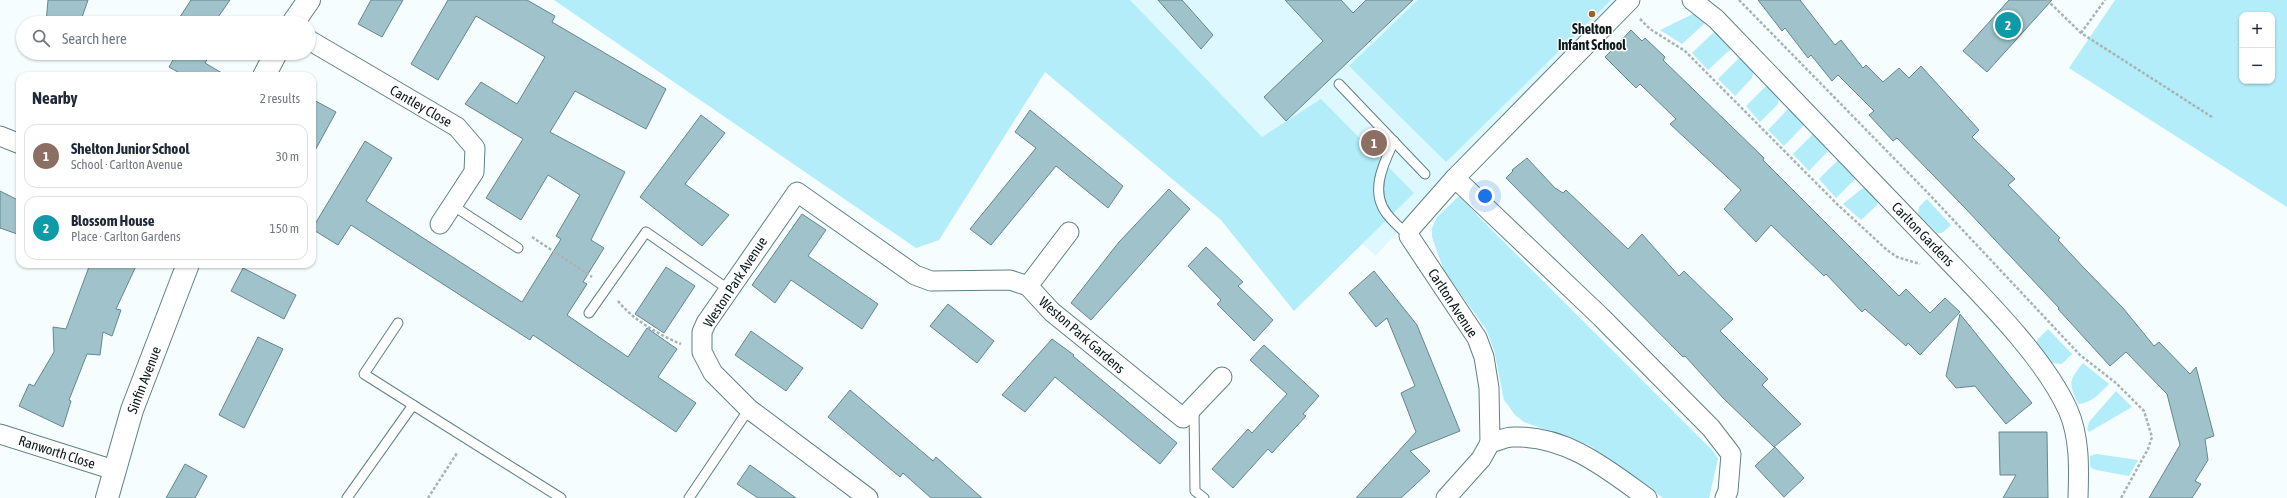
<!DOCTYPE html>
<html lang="en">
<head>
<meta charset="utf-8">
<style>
  body { margin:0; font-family:"Asap Condensed",sans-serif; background:#f6f6f7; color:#1f2937 }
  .controls { position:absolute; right:12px; top:12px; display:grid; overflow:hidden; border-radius:8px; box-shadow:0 1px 3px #0004 }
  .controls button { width:36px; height:36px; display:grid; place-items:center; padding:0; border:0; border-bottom:1px solid #e0e1e3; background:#fff; color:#1f2937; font:20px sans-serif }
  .you { position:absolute; left:1485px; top:196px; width:14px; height:14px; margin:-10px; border:3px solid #fff; border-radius:50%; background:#1a73e8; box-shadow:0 0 0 6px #1a73e833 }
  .badge { display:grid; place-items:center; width:26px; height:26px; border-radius:50%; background:#b45309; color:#fff; font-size:13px; font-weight:700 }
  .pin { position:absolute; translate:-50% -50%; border:2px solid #fff; box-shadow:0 1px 4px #0006 }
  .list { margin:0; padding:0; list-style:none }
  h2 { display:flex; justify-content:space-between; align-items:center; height:52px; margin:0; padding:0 16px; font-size:17px }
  h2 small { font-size:13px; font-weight:400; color:#747a83 }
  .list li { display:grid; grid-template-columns:26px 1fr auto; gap:12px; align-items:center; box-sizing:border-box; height:64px; margin:0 8px 8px; padding:0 8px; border:1px solid #e0e1e3; border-radius:12px }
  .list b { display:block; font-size:15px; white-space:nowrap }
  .list p { margin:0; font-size:13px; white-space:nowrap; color:#747a83 }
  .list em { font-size:13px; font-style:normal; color:#747a83 }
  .icon { flex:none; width:22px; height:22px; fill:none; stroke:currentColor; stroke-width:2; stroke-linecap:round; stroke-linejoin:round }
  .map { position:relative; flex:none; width:2287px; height:498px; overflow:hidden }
  .search { position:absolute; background:#fff; box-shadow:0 1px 3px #0004; left:16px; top:16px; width:300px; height:44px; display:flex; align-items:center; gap:10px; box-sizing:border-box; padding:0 14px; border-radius:22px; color:#747a83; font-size:15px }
  .panel { position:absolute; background:#fff; box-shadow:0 1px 3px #0004; left:16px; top:72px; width:300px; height:196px; border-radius:12px }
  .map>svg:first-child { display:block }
  .built { fill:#ddf8fe }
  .green { fill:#b2edf9; fill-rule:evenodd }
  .building { fill:#a0c3cb; stroke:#65878e }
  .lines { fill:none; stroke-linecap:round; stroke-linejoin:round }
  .lane-casing { stroke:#5f8188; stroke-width:11 }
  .street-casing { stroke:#5f8188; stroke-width:21 }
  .secondary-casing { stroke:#5f8188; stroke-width:24 }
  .path { stroke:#a9b3b5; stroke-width:2.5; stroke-dasharray:3 2; stroke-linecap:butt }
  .lane { stroke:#fff; stroke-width:9 }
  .street { stroke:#fff; stroke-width:19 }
  .secondary { stroke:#fff; stroke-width:22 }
  .poi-dot { fill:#9e6124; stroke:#fff; stroke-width:1.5 }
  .labels { text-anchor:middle; stroke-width:3; stroke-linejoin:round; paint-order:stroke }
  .poi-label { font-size:14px; font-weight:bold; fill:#0c1a1d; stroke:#fff }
  .street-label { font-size:14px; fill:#0c1a1d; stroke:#fff }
</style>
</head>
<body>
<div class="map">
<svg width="2287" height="498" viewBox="0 0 2287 498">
  <rect width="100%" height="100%" fill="#f5fdfe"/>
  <path class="built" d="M1127,0h494l-30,29 -216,227z"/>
  <g class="green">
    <path d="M554,0h576l132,137 59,-38 93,94 -120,118 -73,-91 -176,-148 -106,168 -23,8z"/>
    <path d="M1418,0h193l-165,162 -97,-96z"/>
    <path d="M2115,0h172v207l-218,-139zM2242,15h30v66h-30z"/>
    <path d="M1695,13l11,9 -24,22 -22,-14z"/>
    <path d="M1716,30l17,17 -25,23 -16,-17z"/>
    <path d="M1741,56l13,14 -2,8 -17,18 -17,-17z"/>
    <path d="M1768,84l11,11 -1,9 -18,18 -14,-16z"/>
    <path d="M1790,107l14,18 -20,21 -16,-16z"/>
    <path d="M1818,133l12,16 -21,22 -16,-17 20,-20z"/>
    <path d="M1840,158l16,15 -2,7 -18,18 -17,-19z"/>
    <path d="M1865,186l13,14 -1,5 -16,15 -18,-16z"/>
    <path d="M1460,195l17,20 237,237 4,7 -9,39h-46l-74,-53 -65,-23 -9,-7 -11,-15 -10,-50 -8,-21 -42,-58 -12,-34v-9l5,-11z"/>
    <path d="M1927,199l24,26 -9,8h-5l-19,-19 1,-7z"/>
    <path d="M2048,329l24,25 -10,10 -10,-1 -15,-17v-6z"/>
    <path d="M2083,363l26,21c-10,10 -17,19 -31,20 -9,-22 -10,-22 5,-41z"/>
    <path d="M2116,391l16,16 -43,25 -2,-3 2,-7z"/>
    <path d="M2096,454h1l41,6 -9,16 -33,-6 -6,-3v-11z"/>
  </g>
  <g class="building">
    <path d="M48,0h40l-8,23h-34z"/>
    <path d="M191,0h39l-16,23h-38z"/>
    <path d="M371,0h32l-21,37 -24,-13z"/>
    <path d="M448,0h79l28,16 -3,6 114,67 -20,40 -71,-38 -25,41 75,40 -34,68 13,8 -21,34 4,2 -20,31 61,42 19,-29 30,21 -19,28 38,26 -20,29 -143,-97 -3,5 -179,-115 -13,20 -26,-16 53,-88 27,17 -26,43 156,101 39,-63 -5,-3 24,-41 -32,-20 -27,45 -35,-22 37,-59 -58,-35 16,-22 36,22 28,-47 -69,-41 -38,64 -27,-16z"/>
    <path d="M1158,0h24l31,35 -12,14z"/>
    <path d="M1285,0h56l12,13 13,-13h47l-127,121 -22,-24 59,-56z"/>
    <path d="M1758,0h42l35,45 6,-5 22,28 3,-3 17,17 16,-14 10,10 12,-12 58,64 -7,7 43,42 -7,6 52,53 -2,2 25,27 40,41 31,38 5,-4 31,32 6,-7 18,69 -9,3 3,21 -13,21 6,3 -9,14h-43l31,-53 -13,-51 -41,-42 -16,14 -52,-57 1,-1 -94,-100 -68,-70 -4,3 -24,-26 5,-4 -36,-36 -6,6 -21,-26 -3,3 -23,-30 -3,3z"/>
    <path d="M2009,0h43l-65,72 -24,-21z"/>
    <path d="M1631,30l11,11 3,-3 20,19 -2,3 101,98 -1,2 136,136 7,-7 24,24 15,-15 15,14 -40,43 -12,-12 -2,3 -41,-37 -3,3 -36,-38 -2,2 -53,-51 -15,17 -32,-33 17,-19 -71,-66 6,-5 -36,-35 -4,4 -31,-31z"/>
    <path d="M177,53h22l9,5 -3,5 22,13h-42l-16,-9z"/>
    <path d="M312,99l24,13 -24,44z"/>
    <path d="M1030,110l93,76 -15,22 -52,-42 -65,79 -21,-16 66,-81 -21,-16z"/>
    <path d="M701,115l24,18 -40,51 44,31 -27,31 -62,-49z"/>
    <path d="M1527,158l28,30 8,5 3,-3 62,59 14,-15 37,42 5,-5 49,48 -13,12 48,48 -6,6 39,39 -27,23 -51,-49 -38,-42 -2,1 -177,-179 7,-7 -1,-1z"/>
    <path d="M1169,189l21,20 -99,111 -20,-17 48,-61z"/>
    <path d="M0,191l20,10v34l-20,-7z"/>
    <path d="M802,214l24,16 -18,26 70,48 -16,25 -71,-49 -16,23 -23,-18z"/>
    <path d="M1206,247l37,35 -5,4 35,34 -19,21 -37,-37 4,-4 -33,-34z"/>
    <path d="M90,264h47l-21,45 5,1 -9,26 -9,-4 -3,23 -13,-1 -18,46 2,1 -8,26 -44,-21 10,-22 5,2 20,-34 -1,-25 13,2z"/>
    <path d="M666,267l29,19 -31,47 -29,-19z"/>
    <path d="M243,268l53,27 -12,24 -53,-28z"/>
    <path d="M1374,271l43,54 43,106 -50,20 20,20 -29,27h-45l60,-66 -15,-39 14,-7 -28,-68 -11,9 -27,-34z"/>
    <path d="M948,304l46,37 -17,22 -47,-37z"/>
    <path d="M1960,314l72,89 -26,21 -31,-38 -19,2 -10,-12z"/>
    <path d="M751,331l52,37 -17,23 -51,-36z"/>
    <path d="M258,337l25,12 -39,79 -25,-13z"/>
    <path d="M1052,339l22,16 -1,1 104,87 -17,21 -105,-87 -30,35 -23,-17z"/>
    <path d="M1264,345l55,51 -16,18 3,2 -34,37 -4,-4 -35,39 -21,-19 36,-40 4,4 35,-39 -37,-34z"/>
    <path d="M850,390l83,71 3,-4 46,41h-51l-28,-25 -3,4 -72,-60z"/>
    <path d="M1999,432h48l1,66h-45l13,-23h-16z"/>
    <path d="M1775,447l29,31 -20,19 -29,-31z"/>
    <path d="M185,464l22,12 -12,22h-29z"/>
    <path d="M750,465l46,33h-38l-21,-14z"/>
  </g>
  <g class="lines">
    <defs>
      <g id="lane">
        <path d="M1339,84l86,90"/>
        <path d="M1394,141c-10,22 -25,50 -7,73 6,8 14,15 22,22"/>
        <path d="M452,205l66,43"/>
        <path d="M589,313l57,-81 82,57"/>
        <path d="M398,323l-34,51 49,31"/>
        <path d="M1194,408l1,83 9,7"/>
        <path d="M347,498l66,-93 148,93"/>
        <path d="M689,498l60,-89"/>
      </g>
      <g id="street">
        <path d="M1630,0l-175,178 -45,51 -1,7 68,102 7,19 5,31 1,55c7,-2 16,-6 23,-6 53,-2 94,32 134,61"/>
        <path d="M1692,0l24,19c74,78 149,154 223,232 42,44 104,104 129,159 12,27 11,59 10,88"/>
        <path d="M309,40l148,87 18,21 -1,24 -34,52"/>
        <path d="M0,136l20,8"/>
        <path d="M1455,178l146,139 110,111 20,26 -3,37 -3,7"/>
        <path d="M1028,286l41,-54"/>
        <path d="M0,434l114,36"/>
        <path d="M868,498l-119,-89 -36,-36 -11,-21v-20l4,-9 91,-131 118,83 16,6 79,-1 18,6 24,26 131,106 39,-41"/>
        <path d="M1446,498l35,-39 9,-16"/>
      </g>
      <g id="secondary">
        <path d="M293,23l16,-23"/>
        <path d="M264,76l12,-23"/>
        <path d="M107,498l25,-88 56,-146"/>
      </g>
    </defs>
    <use href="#lane" class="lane-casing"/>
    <use href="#street" class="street-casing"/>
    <use href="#secondary" class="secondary-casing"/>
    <g class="path">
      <path d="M1739,0l188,192 153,163 36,28 28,28 8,26 -4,12 -27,49"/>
      <path d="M2047,0l34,33 131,84"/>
      <path d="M1640,19l10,10 35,22 152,153 50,46 10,7 23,7"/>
      <path d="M2081,33l24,-33"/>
      <path d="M532,237l60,40"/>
      <path d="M618,301c14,18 41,34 63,43"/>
      <path d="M428,498l29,-45"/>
    </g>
    <use href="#lane" class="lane"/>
    <use href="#street" class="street"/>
    <use href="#secondary" class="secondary"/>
  </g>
  <circle class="poi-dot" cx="1592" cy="14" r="4"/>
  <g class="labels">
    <g class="poi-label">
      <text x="1592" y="34">Shelton<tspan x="1592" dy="16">Infant School</tspan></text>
    </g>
    <g class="street-label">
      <text transform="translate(421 106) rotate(30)" y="5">Cantley Close</text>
      <text transform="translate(1923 234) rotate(46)" y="5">Carlton Gardens</text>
      <text transform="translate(735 282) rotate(-57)" y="5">Weston Park Avenue</text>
      <text transform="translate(1453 303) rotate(57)" y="5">Carlton Avenue</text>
      <text transform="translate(1082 335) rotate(41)" y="5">Weston Park Gardens</text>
      <text transform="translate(144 380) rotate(-69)" y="5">Sinfin Avenue</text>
      <text transform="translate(57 452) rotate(18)" y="5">Ranworth Close</text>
    </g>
  </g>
</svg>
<div class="controls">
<button>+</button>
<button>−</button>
</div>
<div class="you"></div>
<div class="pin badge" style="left:1374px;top:143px;background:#8d6e63">1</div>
<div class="pin badge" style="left:2008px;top:25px;background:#0f9aa8">2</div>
<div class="search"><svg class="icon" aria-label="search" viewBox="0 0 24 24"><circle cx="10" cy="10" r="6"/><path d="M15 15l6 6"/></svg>Search here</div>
<section class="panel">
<h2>Nearby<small>2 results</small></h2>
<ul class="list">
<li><span class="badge" style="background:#8d6e63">1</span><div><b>Shelton Junior School</b><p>School · Carlton Avenue</p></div><em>30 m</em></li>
<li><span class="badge" style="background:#0f9aa8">2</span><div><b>Blossom House</b><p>Place · Carlton Gardens</p></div><em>150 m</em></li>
</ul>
</section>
</div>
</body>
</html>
